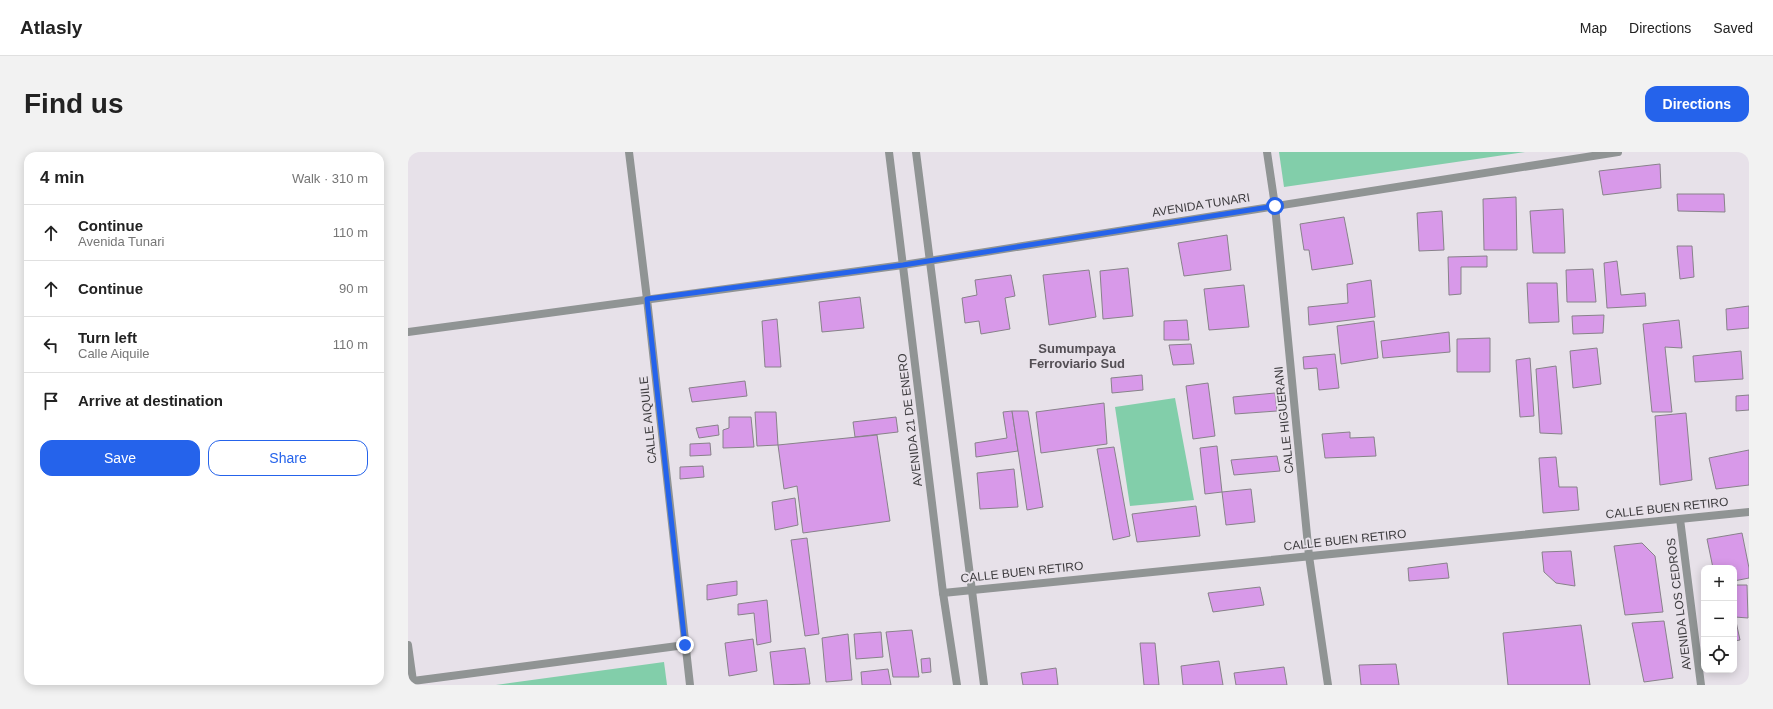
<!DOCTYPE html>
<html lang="en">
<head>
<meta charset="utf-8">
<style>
  body { margin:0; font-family:Arial,sans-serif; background:#f2f2f2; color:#222 }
  .controls { position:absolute; right:12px; bottom:12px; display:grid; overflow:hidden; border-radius:8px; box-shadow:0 2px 10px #0003 }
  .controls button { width:36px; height:36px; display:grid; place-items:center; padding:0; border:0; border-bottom:1px solid #e0e0e0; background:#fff; color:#222; font:20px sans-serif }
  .stop { position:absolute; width:12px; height:12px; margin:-9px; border:3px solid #2563eb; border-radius:50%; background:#fff }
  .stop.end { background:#2563eb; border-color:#fff; box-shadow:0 1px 4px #0008 }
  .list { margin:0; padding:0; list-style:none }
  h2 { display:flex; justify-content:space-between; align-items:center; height:52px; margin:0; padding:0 16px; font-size:17px }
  h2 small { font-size:13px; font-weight:400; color:#767676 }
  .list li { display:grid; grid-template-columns:26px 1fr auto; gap:12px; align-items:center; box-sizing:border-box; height:56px; padding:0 16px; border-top:1px solid #e0e0e0 }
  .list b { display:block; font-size:15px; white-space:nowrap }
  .list p { margin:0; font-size:13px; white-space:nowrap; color:#767676 }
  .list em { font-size:13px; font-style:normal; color:#767676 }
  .actions { display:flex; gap:8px; padding:12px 16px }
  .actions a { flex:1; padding:9px 0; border:1px solid #2563eb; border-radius:12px; text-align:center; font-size:14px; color:#2563eb }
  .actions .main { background:#2563eb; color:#fff }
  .icon { flex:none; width:22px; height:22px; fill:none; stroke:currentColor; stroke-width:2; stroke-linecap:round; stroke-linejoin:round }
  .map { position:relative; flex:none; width:1341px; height:533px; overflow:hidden; border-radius:12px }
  header { display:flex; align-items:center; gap:24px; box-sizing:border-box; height:56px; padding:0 20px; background:#fff; border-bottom:1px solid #e0e0e0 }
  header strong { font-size:19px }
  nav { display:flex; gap:22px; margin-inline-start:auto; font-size:14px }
  .intro { display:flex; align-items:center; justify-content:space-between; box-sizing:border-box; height:96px; padding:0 24px }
  h1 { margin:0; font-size:28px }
  .button { padding:10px 18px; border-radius:12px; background:#2563eb; color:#fff; font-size:14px; font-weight:700 }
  main { display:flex; gap:24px; padding:0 24px }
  aside { flex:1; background:#fff; border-radius:12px; box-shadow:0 2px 10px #0003 }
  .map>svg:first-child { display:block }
  .green { fill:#82ceaa }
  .building { fill:#d899e9; stroke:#88828a }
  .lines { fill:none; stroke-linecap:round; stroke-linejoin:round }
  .minor { stroke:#909494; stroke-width:8 }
  .tertiary { stroke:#909494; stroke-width:8 }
  .route { stroke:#2563eb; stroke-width:5 }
  .labels { text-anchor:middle; stroke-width:4; stroke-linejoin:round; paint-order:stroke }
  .street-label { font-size:12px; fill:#3e3c3f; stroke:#e7e1e9 }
  .neighbourhood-label { font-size:13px; font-weight:bold; fill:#534e54; stroke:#e7e1e9 }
</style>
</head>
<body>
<header>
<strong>Atlasly</strong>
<nav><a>Map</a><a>Directions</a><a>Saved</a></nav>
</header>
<div class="intro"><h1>Find us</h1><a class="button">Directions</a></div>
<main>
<aside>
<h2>4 min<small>Walk · 310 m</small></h2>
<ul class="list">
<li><svg class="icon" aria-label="ahead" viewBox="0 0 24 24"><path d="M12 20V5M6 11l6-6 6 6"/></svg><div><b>Continue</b><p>Avenida Tunari</p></div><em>110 m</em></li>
<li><svg class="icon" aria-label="ahead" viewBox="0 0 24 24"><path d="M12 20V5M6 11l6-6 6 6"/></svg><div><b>Continue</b></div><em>90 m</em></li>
<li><svg class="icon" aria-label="left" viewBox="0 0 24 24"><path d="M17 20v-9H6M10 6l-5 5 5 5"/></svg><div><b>Turn left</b><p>Calle Aiquile</p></div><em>110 m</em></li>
<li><svg class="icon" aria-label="arrive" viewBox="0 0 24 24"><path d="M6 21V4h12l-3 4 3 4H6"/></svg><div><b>Arrive at destination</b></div></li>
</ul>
<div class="actions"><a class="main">Save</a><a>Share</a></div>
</aside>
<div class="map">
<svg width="1341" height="533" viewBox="0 0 1341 533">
  <rect width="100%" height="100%" fill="#e7e1e9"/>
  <g class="green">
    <path d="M871,0h246l-241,35z"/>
    <path d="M767,246l19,102 -64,6 -15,-99z"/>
    <path d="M256,510l3,23h-171z"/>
  </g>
  <g class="building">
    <path d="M1252,12l1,24 -58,7 -4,-24z"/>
    <path d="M1269,42h47l1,18 -47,-1z"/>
    <path d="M1108,45l1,53h-33l-1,-51z"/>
    <path d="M1155,57l2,44h-32l-3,-42z"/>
    <path d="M1034,59l2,39 -25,1 -2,-38z"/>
    <path d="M936,65l9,47 -41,6 -3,-20h-5l-4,-26z"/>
    <path d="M819,83l4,35 -47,6 -6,-33z"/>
    <path d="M1269,94h15l2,31 -14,2z"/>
    <path d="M1079,104v11h-26v27l-12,1 -1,-38z"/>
    <path d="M1209,109l4,34 24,-2 1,13 -39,2 -3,-45z"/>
    <path d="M720,116l5,48 -30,3 -3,-48z"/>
    <path d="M1185,117l3,33h-29l-1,-32z"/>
    <path d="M681,118l7,47 -47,8 -6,-50z"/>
    <path d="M603,123l4,21 -10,2 5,31 -29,5 -2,-13 -14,2 -3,-25 15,-3 -2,-15z"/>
    <path d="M963,128l4,37 -66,8 -1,-18 40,-4 -1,-19z"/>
    <path d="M1119,131h30l2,39 -30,1z"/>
    <path d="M836,133l5,42 -40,3 -5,-41z"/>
    <path d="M452,145l4,31 -42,4 -3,-30z"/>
    <path d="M1341,154v22l-22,2 -1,-21z"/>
    <path d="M1196,163l-1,18 -30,1 -1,-18z"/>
    <path d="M369,167l4,48h-16l-3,-46z"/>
    <path d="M779,168l2,20h-25v-19z"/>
    <path d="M1271,168l3,28 -17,-1 7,65h-20l-9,-88z"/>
    <path d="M966,169l4,37 -37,6 -4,-38z"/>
    <path d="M1041,180l1,20 -67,6 -2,-17z"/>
    <path d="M1082,186v34h-33v-33z"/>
    <path d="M783,192l3,20 -21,1 -4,-20z"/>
    <path d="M1189,196l4,36 -28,4 -3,-37z"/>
    <path d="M1333,199l2,28 -48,3 -2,-26z"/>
    <path d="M927,202l4,34 -20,2 -2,-22 -13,1 -1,-12z"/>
    <path d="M1122,206l4,58 -14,1 -4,-57z"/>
    <path d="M1148,214l6,68 -22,-1 -4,-64z"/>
    <path d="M734,223l1,15 -31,3 -1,-15z"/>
    <path d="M337,229l2,15 -55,6 -3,-14z"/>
    <path d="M800,231l7,53 -22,3 -7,-53z"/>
    <path d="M867,241l2,18 -42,3 -2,-17z"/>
    <path d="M1341,243v15l-13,1v-15z"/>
    <path d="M696,251l3,41 -66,9 -5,-41z"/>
    <path d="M604,259l6,40 -42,6 -1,-14 32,-5 -4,-26z"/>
    <path d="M604,259h16l15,96 -16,3z"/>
    <path d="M347,260h21l2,33 -21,1z"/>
    <path d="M1278,261l6,67 -32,5 -5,-69z"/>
    <path d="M321,265h22l3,30 -31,1v-18l6,-2z"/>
    <path d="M488,265l2,15 -43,5 -2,-15z"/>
    <path d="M310,273l1,10 -20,3 -3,-10z"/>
    <path d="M942,280v6l24,-1 2,19 -51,2 -3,-24z"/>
    <path d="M469,283l13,86 -87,12 -6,-47 -13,3 -6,-44z"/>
    <path d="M302,291l1,12 -21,1v-12z"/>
    <path d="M809,294l5,46 -17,2 -5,-46z"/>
    <path d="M706,295l16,89 -17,4 -16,-91z"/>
    <path d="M1341,298v35l-33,4 -7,-31z"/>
    <path d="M869,304l3,15 -46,4 -3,-15z"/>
    <path d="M1148,305l3,30h18l2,23 -36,3 -4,-55z"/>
    <path d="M295,314l1,11 -24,2v-12z"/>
    <path d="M606,317l4,38 -38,2 -3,-36z"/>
    <path d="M843,337l4,33 -29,3 -4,-33z"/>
    <path d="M387,346l3,27 -23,5 -3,-28z"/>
    <path d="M788,354l4,30 -63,6 -5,-28z"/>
    <path d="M1334,381l7,35v10l-15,3v-13h-21l-6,-29z"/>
    <path d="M399,386l12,96 -14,2 -14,-96z"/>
    <path d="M1234,391l13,13 8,56 -38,3 -11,-69z"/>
    <path d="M1163,399l4,35 -19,-3 -12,-11 -2,-20z"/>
    <path d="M1039,411l2,15 -40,3 -1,-13z"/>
    <path d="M329,429v14l-30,5v-15z"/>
    <path d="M1327,433h12l1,33 -13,-1z"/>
    <path d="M852,435l4,18 -51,7 -5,-19z"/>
    <path d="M359,448l4,42 -14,3 -3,-32 -16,2v-11z"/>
    <path d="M1327,465l5,23 -6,1v-23z"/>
    <path d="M1256,469l9,57 -29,4 -12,-59z"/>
    <path d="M1173,473l9,60h-82l-5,-52z"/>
    <path d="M504,478l7,47h-26l-7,-45z"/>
    <path d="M473,480l2,25 -27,2 -2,-25z"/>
    <path d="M440,482l4,46 -26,2 -4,-44z"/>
    <path d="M345,487l4,32 -28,5 -4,-33z"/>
    <path d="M732,491h15l4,42h-15z"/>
    <path d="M397,496l5,36 -36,1 -4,-33z"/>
    <path d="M522,506l1,14 -9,1 -1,-14z"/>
    <path d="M811,509l4,24h-40l-2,-19z"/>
    <path d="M988,512l3,21h-38l-2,-20z"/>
    <path d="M876,515l3,18h-51l-2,-12z"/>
    <path d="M648,516l2,17h-35l-2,-12z"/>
    <path d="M480,517l3,16h-29l-1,-13z"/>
  </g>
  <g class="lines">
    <g class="minor">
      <path d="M221,0l18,147 43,386"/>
      <path d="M859,0l8,54 34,350 19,129"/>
      <path d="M0,180l495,-67 715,-113"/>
      <path d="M1272,367l21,166"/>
      <path d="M535,441l806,-81"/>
      <path d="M0,493l5,36 272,-36"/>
    </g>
    <g class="tertiary">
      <path d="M481,0l54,441 14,92"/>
      <path d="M508,0l68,533"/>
    </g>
  </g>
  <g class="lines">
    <path class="route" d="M277,493l-38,-346 256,-34 372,-59"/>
  </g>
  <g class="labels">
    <g class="street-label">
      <text transform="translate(793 53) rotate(-9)" y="4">AVENIDA TUNARI</text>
      <text transform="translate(240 268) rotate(-96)" y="4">CALLE AIQUILE</text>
      <text transform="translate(502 268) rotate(-97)" y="4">AVENIDA 21 DE ENERO</text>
      <text transform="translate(876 268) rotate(-96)" y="4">CALLE HIGUERANI</text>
      <text transform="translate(1259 356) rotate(-6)" y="4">CALLE BUEN RETIRO</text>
      <text transform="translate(937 388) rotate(-6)" y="4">CALLE BUEN RETIRO</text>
      <text transform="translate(614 420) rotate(-6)" y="4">CALLE BUEN RETIRO</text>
      <text transform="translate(1271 452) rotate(-97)" y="4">AVENIDA LOS CEDROS</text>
    </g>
    <g class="neighbourhood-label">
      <text x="669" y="201">Sumumpaya<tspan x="669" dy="15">Ferroviario Sud</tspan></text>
    </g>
  </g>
</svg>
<div class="controls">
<button>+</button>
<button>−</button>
<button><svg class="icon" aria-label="locate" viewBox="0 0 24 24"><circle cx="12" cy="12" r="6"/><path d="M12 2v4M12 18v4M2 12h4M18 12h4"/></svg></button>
</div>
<div class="stop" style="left:867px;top:54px"></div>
<div class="stop end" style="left:277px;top:493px"></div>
</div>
</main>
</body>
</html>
